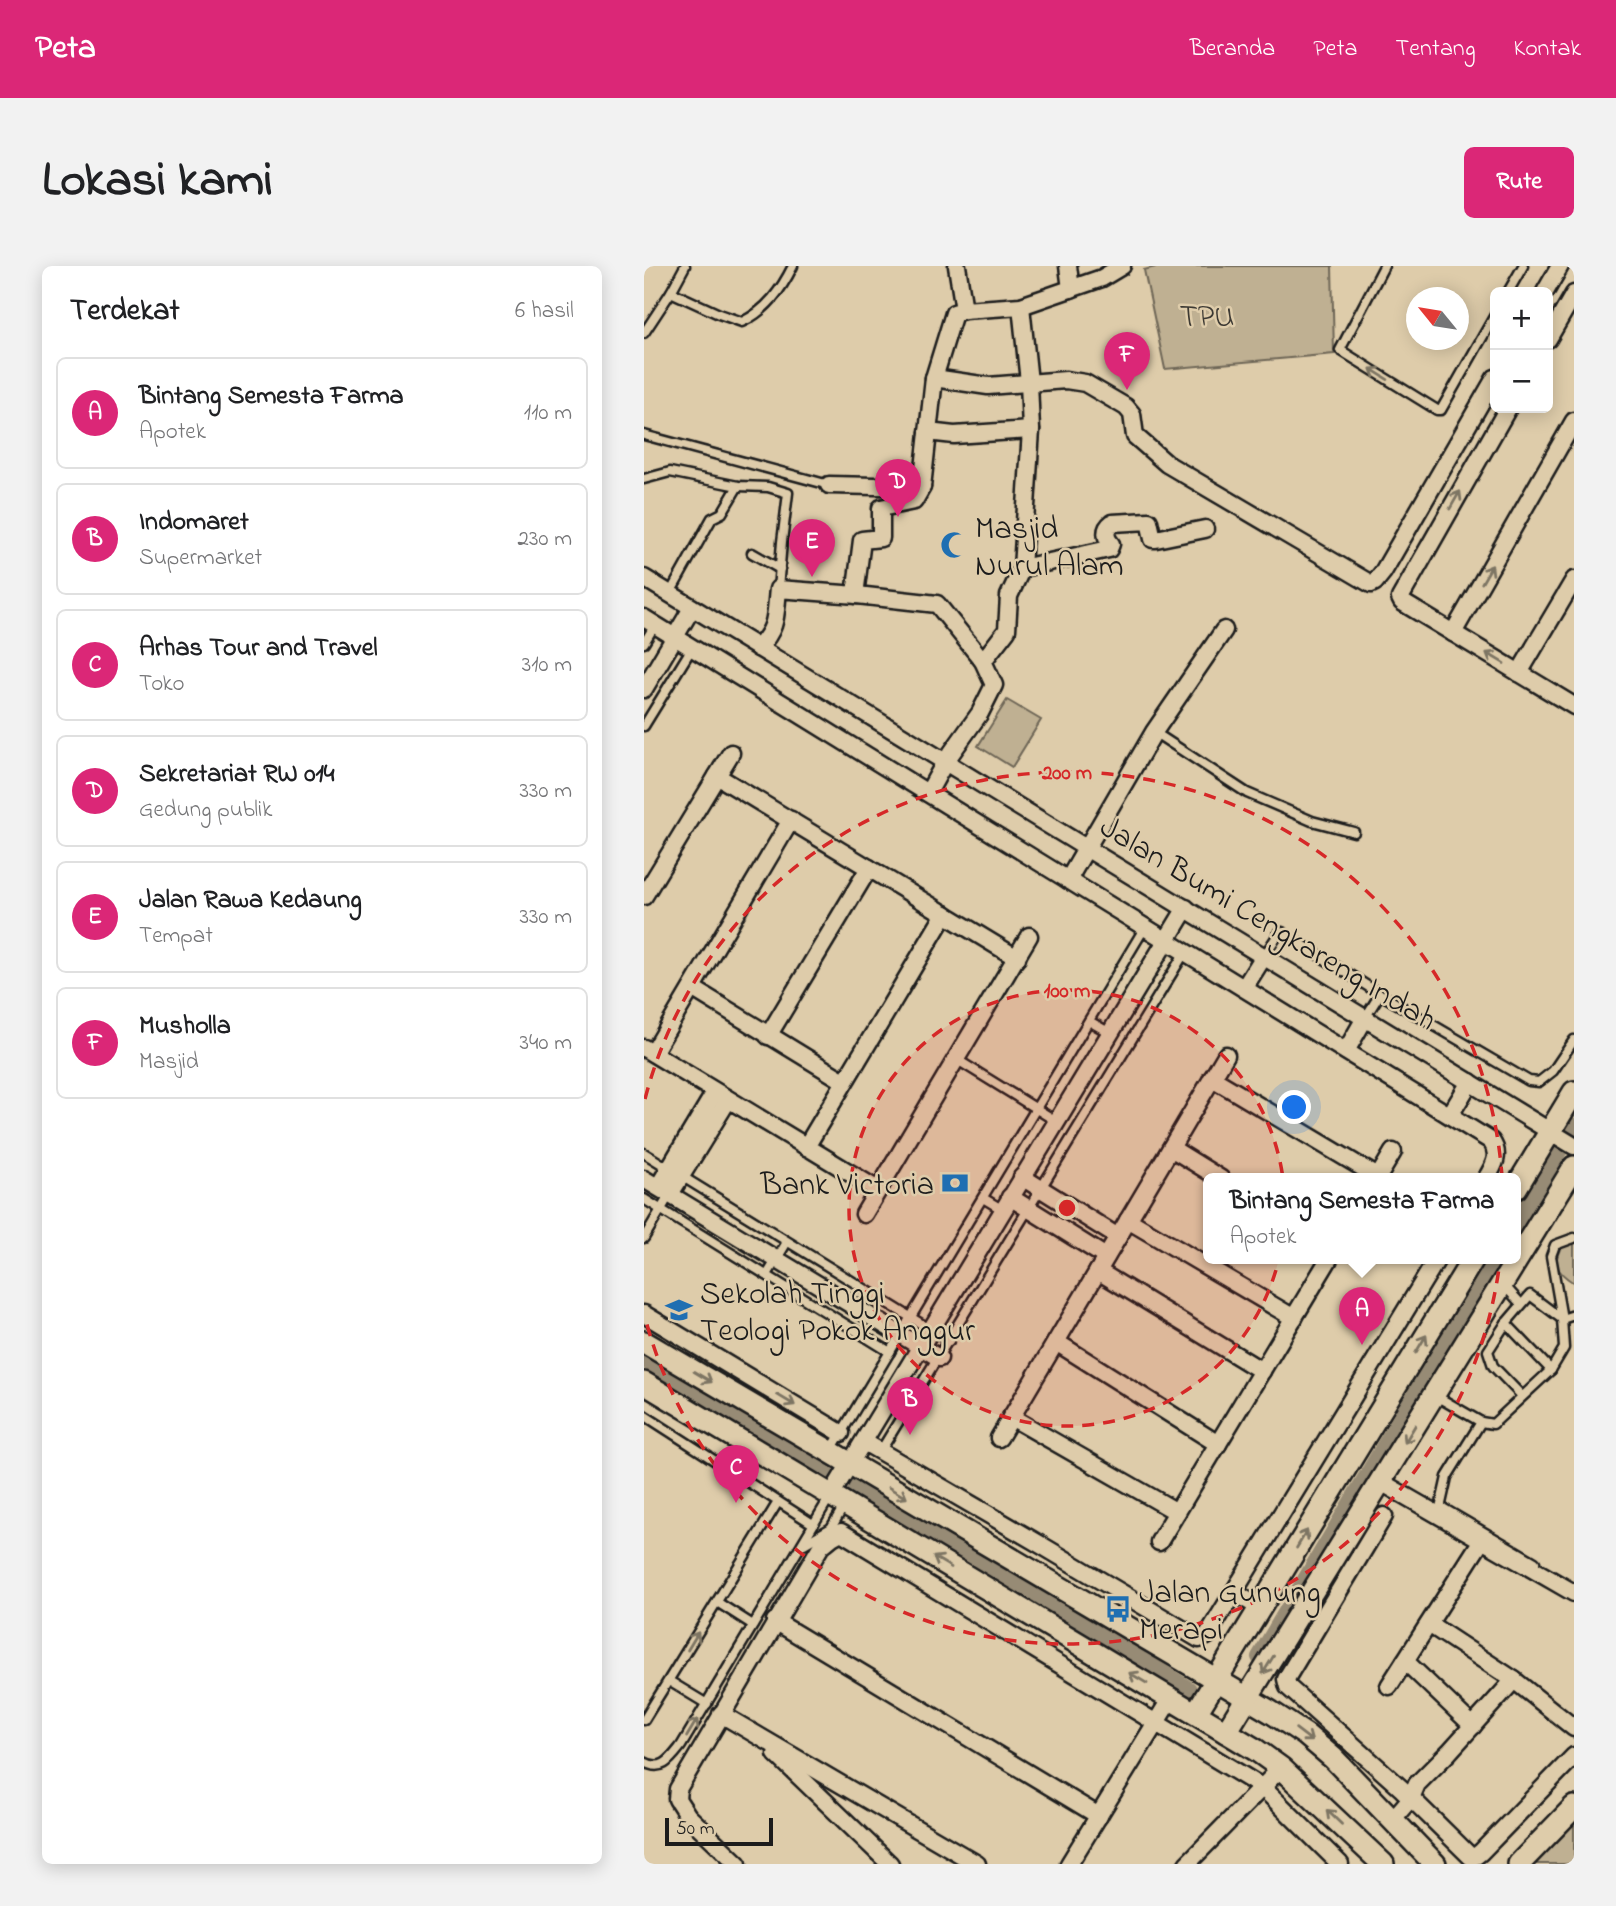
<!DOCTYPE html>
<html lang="id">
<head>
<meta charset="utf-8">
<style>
  body { margin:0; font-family:"Indie Flower",sans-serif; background:#f2f2f2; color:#202124 }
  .controls { position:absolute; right:21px; top:21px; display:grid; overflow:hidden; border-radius:10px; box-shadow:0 4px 18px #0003 }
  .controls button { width:63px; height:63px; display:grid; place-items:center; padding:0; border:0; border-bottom:2px solid #e0e0e0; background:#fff; color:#202124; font:35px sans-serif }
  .compass { position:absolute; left:762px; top:21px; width:63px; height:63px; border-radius:50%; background:#fff; box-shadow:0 4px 18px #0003; rotate:300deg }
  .scale { position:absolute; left:21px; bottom:18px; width:108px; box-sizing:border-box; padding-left:7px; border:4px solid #1c1c1c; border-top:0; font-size:19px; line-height:24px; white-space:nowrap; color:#1c1c1c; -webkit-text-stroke:5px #deccaa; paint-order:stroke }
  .you { position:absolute; left:651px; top:842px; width:24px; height:24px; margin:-18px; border:5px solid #fff; border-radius:50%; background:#1a73e8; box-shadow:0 0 0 10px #1a73e833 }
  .badge { display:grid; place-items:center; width:46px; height:46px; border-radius:50%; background:#db2777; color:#fff; font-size:23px; font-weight:700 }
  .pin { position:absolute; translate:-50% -58px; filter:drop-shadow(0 2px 4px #0008) }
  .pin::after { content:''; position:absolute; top:37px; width:24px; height:21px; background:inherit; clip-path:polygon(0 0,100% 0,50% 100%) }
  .popup { position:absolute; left:559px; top:907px; width:318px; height:91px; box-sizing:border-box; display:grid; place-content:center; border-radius:10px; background:#fff; filter:drop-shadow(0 2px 5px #0005); font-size:23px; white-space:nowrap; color:#757577 }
  .popup b { font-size:26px; color:#202124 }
  .popup::after { content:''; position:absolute; left:50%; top:100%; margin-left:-14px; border:14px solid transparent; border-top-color:#fff }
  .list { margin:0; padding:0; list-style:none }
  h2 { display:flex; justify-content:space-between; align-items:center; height:91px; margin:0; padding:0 28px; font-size:30px }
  h2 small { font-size:23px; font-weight:400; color:#757577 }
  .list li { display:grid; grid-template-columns:46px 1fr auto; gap:21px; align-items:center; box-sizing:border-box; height:112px; margin:0 14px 14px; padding:0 14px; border:2px solid #e0e0e0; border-radius:10px }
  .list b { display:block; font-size:26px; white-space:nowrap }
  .list p { margin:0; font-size:23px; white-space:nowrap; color:#757577 }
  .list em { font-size:23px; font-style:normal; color:#757577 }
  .map { position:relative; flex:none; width:930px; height:1598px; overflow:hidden; border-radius:10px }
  header { display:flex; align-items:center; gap:42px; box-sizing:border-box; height:98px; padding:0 35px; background:#db2777; color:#fff }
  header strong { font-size:33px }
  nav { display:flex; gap:38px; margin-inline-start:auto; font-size:24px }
  .intro { display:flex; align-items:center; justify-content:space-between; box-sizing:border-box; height:168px; padding:0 42px }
  h1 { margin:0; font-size:49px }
  .button { padding:18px 32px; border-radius:10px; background:#db2777; color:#fff; font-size:24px; font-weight:700 }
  main { display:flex; gap:42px; padding:0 42px }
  aside { flex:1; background:#fff; border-radius:10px; box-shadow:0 4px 18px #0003 }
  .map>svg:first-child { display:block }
  .green { fill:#bfb092; stroke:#6e6657; stroke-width:2 }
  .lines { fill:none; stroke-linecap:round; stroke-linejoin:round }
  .canal { stroke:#978b75; stroke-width:16 }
  .lane-casing { stroke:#1c1c1c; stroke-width:13 }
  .street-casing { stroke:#1c1c1c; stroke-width:21 }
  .secondary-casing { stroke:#1c1c1c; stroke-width:26 }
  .lane { stroke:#deccaa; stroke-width:8 }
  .street { stroke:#deccaa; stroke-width:16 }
  .secondary { stroke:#deccaa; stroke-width:21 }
  .oneway { stroke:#7d7463 }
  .ring { fill:none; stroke:#d62828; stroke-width:3.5; stroke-dasharray:12 9 }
  .labels { text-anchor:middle; stroke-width:5; stroke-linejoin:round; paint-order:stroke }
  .park-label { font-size:32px; fill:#3d3a34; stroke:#deccaa }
  .poi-label { font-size:32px; fill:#1c1c1c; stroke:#deccaa; text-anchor:start }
  .street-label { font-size:32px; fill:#1c1c1c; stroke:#deccaa }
  .centre { fill:#d62828; stroke:#deccaa; stroke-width:3.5 }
  .ring-label { font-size:21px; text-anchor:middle; font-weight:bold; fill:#d62828; stroke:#deccaa; stroke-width:5; stroke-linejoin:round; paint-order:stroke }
</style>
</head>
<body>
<header>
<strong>Peta</strong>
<nav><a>Beranda</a><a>Peta</a><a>Tentang</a><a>Kontak</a></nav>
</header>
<div class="intro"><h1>Lokasi kami</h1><a class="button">Rute</a></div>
<main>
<aside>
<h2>Terdekat<small>6 hasil</small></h2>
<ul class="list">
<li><span class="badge">A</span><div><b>Bintang Semesta Farma</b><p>Apotek</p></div><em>110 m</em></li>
<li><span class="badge">B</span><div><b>Indomaret</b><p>Supermarket</p></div><em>230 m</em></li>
<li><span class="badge">C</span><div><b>Arhas Tour and Travel</b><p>Toko</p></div><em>310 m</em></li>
<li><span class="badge">D</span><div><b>Sekretariat RW 014</b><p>Gedung publik</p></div><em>330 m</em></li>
<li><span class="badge">E</span><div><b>Jalan Rawa Kedaung</b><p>Tempat</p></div><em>330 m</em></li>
<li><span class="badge">F</span><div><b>Musholla</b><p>Masjid</p></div><em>340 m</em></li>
</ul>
</aside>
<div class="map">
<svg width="930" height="1598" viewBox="0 0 930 1598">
  <rect width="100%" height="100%" fill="#deccaa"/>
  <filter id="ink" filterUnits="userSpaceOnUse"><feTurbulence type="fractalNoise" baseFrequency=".0143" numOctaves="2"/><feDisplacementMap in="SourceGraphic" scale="14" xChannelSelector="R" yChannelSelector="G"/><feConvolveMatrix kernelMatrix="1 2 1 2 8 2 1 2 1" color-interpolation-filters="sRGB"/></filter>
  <g filter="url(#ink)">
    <g class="green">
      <path d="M515,0h173l2,88 -169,15 -21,-99z"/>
      <path d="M363,434l34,20 -29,47 -34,-21z"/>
      <path d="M923,975l7,2v40c-19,-12 -22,-20 -11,-40z"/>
      <path d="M930,1555v43h-42z"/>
    </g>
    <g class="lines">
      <g class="canal">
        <path d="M872,958l58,-98"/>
        <path d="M0,1094l419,250 126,79"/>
        <path d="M615,1391l236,-398"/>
      </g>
      <defs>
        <g id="lane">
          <path d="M740,0l-44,84 97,60h4l54,-95"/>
          <path d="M27,26l48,22 23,8c25,-12 39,-32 51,-56"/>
          <path d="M864,26l15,-26"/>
          <path d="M0,67l27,-41 14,-26"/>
          <path d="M0,169l185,50"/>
          <path d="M0,213l26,-7 68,14 30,1 20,6 -6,49 -4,47"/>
          <path d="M108,287l28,16"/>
          <path d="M30,320l38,-68 10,-5 16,-27"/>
          <path d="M0,377l11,-18"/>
          <path d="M0,460l48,-78"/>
          <path d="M510,466l93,61 65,28 42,11"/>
          <path d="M620,690l15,-23 3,-1 98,62 149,87 10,1 14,-11 21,-31"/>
          <path d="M721,752l15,-24"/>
          <path d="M445,755l21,12"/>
          <path d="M312,793l100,62"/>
          <path d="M0,887l305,188"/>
          <path d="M339,932l20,12"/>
          <path d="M0,933l246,153"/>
          <path d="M0,972l26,-44"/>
          <path d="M123,1009l20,-33"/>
          <path d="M860,1019l17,19"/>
          <path d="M918,1053l12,-4"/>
          <path d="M862,1057l45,47"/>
          <path d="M792,1130l45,26 12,2 58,-54 13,-22 -2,-29 -11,-63 4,-11 19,-7"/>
          <path d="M878,1130l-29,-30 -5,-15 18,-28 24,-28 32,24"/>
          <path d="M0,1149l169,109"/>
          <path d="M187,1184l314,-523"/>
          <path d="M236,1186l305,-500"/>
          <path d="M797,1241l94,55"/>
          <path d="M796,1242l7,-31 34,-55"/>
          <path d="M160,1278l27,-16 13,-22"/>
          <path d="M73,1336l36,23"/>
          <path d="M25,1415l38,23"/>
          <path d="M0,1454l134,-218"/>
          <path d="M0,1496c18,10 26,-2 37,-16l150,-251"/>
        </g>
        <g id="street">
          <path d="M313,0l7,44"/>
          <path d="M424,0l3,23"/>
          <path d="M901,26l15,-26"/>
          <path d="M904,73l26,-45"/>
          <path d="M290,112l54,8 78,-6 19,3 41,24 6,7 3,22 32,28 204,120 4,-2 8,-10 112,-194"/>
          <path d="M864,142l-108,190 2,4 172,104"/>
          <path d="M284,166l26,3 77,-5"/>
          <path d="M185,219l93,2"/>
          <path d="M378,302l87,-19 2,-5c-6,-7 -7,-15 1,-21l37,-2 4,18h3l49,-10"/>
          <path d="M0,312l930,568"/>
          <path d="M0,352l847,523c10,13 3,25 -5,38"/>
          <path d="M809,367l121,-212"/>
          <path d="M114,382c20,-21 17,-32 20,-59l79,6"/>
          <path d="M339,395l24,-31 2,-34 13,-28 9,-138 -2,-48 -8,-76"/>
          <path d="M875,407l55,-93"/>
          <path d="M0,423l48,-81"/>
          <path d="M73,510l300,182"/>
          <path d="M284,527l17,-31 35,-49 14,-28 -11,-24 -46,-57 -80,-9 -1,-8 6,-47 19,-2v-30l33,-7 8,-14 12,-109 20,-65 10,-3 57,-4 81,-28 20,-12"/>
          <path d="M424,614l86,-148 70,-102"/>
          <path d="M0,630l87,-143"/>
          <path d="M48,722l152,93"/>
          <path d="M600,722l20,-32"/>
          <path d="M124,770l101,-168"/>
          <path d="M0,782l234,142"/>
          <path d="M702,785l19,-33"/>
          <path d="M9,787l138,-233"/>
          <path d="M568,812l166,99"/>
          <path d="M806,849l20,-33"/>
          <path d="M162,881l139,-233"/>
          <path d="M527,882l50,31"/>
          <path d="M378,911l96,60"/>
          <path d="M0,913l295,179"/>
          <path d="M733,913l16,-27"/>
          <path d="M14,921l57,-95"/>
          <path d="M26,928l58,-94"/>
          <path d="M366,931l96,60"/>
          <path d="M220,948l165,-278"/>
          <path d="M484,954l166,98"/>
          <path d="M454,1005l164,100"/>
          <path d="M0,1048l197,119"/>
          <path d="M412,1076l162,102"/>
          <path d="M367,1151l166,95"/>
          <path d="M355,1172l227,-383"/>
          <path d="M220,1176l177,103 158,94 8,-3 230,-377"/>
          <path d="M737,1216l193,111"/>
          <path d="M187,1229l355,-587"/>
          <path d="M740,1250l-98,163 2,8 114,102 69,68 5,-1 5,-4 93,-96"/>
          <path d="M515,1276l170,-283"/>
          <path d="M590,1326l26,16"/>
          <path d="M131,1355l324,195"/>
          <path d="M785,1358l85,56 60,48"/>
          <path d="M761,1395l68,65"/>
          <path d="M745,1420l93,-146"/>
          <path d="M77,1448l256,150"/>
          <path d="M132,1488l114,110"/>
          <path d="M748,1554l19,-22 6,-14 32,-32 65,-72"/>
          <path d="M94,1598l-50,-48 -11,-17 1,-10 143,-243 11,-9 9,-5 421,255 78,77"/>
          <path d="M425,1598l102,-166"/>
          <path d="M543,1598l94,-96"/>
        </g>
        <g id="secondary">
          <path d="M872,922l58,-96"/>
          <path d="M0,1076l627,370 35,23 27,23 102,106"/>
          <path d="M0,1117l612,367 25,18 102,96"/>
          <path d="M552,1447l277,-454"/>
          <path d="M582,1466l348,-565"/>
          <path d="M875,1598l55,-57"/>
        </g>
      </defs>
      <use href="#lane" class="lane-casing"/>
      <use href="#street" class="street-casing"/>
      <use href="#secondary" class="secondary-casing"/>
      <use href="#lane" class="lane"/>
      <use href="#street" class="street"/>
      <use href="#secondary" class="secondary"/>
    </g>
    <defs><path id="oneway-shaft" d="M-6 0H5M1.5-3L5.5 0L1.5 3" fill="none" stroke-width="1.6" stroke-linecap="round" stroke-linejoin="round" transform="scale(1.75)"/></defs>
    <g class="oneway">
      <use href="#oneway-shaft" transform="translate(735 108) rotate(-148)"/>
      <use href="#oneway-shaft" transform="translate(811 234) rotate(-60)"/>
      <use href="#oneway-shaft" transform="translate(843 308) rotate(-60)"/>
      <use href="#oneway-shaft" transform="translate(851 392) rotate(-149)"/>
      <use href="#oneway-shaft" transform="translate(777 1078) rotate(-59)"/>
      <use href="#oneway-shaft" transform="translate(59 1111) rotate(31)"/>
      <use href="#oneway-shaft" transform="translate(142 1134) rotate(31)"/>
      <use href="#oneway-shaft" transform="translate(766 1168) rotate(121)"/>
      <use href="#oneway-shaft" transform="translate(254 1227) rotate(31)"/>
      <use href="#oneway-shaft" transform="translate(658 1273) rotate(-59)"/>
      <use href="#oneway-shaft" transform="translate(298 1296) rotate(-149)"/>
      <use href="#oneway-shaft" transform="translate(49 1375) rotate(-59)"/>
      <use href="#oneway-shaft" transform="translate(624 1399) rotate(122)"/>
      <use href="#oneway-shaft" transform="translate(494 1412) rotate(-149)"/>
      <use href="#oneway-shaft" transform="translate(48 1462) rotate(-59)"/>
      <use href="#oneway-shaft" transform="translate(660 1469) rotate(37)"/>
      <use href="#oneway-shaft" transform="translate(690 1551) rotate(-136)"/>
    </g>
  </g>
  <circle cx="423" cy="942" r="218" fill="#d62828" fill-opacity=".12"/>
  <g class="ring">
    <circle cx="423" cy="942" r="218"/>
    <path d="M1 833A436 436 0 1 1 1 1051"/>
  </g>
  <defs>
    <symbol id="mosque-bare" viewBox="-9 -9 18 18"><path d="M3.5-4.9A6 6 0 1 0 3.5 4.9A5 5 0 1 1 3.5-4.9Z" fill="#1f6fb2" stroke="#deccaa" stroke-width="2.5" paint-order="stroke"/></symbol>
    <symbol id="bank-bare" viewBox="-9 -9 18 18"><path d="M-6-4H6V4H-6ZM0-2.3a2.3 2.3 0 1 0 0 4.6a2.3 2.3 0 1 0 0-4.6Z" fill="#1f6fb2" stroke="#deccaa" stroke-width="2.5" paint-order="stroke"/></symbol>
    <symbol id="university-bare" viewBox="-9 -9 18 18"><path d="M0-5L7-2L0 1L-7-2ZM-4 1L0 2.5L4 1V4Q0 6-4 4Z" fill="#1f6fb2" stroke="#deccaa" stroke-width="2.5" paint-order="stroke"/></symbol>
    <symbol id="bus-bare" viewBox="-9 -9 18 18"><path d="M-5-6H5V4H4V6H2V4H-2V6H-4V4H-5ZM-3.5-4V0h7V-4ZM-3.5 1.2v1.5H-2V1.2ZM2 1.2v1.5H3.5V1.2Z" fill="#1f6fb2" stroke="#deccaa" stroke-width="2.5" paint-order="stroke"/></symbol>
  </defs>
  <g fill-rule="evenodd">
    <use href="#mosque-bare" x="291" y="260" width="38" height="38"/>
    <use href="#bank-bare" x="292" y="898" width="38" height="38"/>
    <use href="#university-bare" x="16" y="1025" width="38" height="38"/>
    <use href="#bus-bare" x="455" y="1324" width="38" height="38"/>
  </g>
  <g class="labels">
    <g class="park-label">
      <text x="563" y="60">TPU</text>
    </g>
    <g class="poi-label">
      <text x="331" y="272">Masjid<tspan x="331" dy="37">Nurul Alam</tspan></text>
      <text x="290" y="928" text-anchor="end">Bank Victoria</text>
      <text x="56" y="1037">Sekolah Tinggi<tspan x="56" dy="37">Teologi Pokok Anggur</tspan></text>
      <text x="495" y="1336">Jalan Gunung<tspan x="495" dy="37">Merapi</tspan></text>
    </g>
    <g class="street-label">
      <text transform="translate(625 656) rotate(31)" y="11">Jalan Bumi Cengkareng Indah</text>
    </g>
  </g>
  <circle cx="423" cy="942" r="10" class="centre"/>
  <g class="ring-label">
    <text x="423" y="513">200 m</text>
    <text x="423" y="731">100 m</text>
  </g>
</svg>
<div class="controls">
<button>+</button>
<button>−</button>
</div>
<svg class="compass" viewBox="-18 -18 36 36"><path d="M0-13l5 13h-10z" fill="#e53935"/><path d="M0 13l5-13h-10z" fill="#757577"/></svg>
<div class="scale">50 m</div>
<div class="you"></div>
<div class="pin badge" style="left:718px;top:1079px">A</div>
<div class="popup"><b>Bintang Semesta Farma</b>Apotek</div>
<div class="pin badge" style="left:266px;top:1169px">B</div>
<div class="pin badge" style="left:92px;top:1237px">C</div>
<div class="pin badge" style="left:254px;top:251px">D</div>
<div class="pin badge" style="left:168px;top:311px">E</div>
<div class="pin badge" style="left:483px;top:124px">F</div>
</div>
</main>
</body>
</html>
